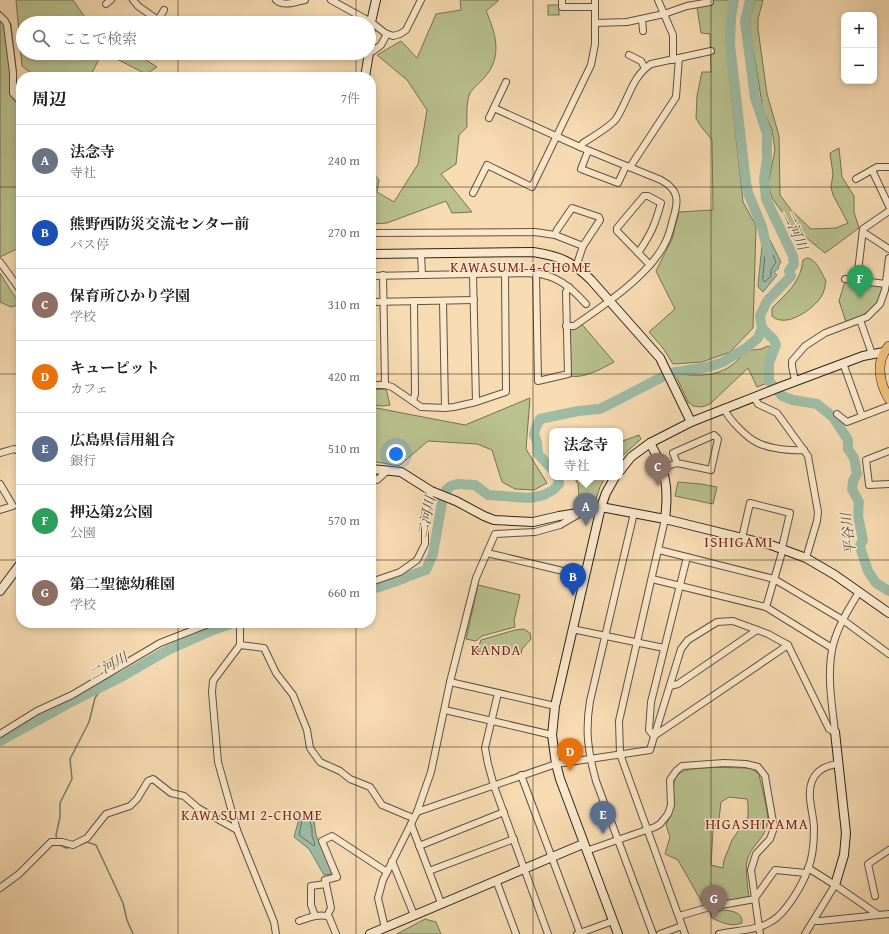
<!DOCTYPE html>
<html lang="ja">
<head>
<meta charset="utf-8">
<style>
  body { margin:0; font-family:"Gentium Book Plus","Noto Serif JP",serif; background:#f2f2f2; color:#202124 }
  .controls { position:absolute; right:12px; top:12px; display:grid; overflow:hidden; border-radius:8px; box-shadow:0 2px 6px #0003 }
  .controls button { width:36px; height:36px; display:grid; place-items:center; padding:0; border:0; border-bottom:1px solid #e0e0e0; background:#fff; color:#202124; font:20px sans-serif }
  .you { position:absolute; left:396px; top:454px; width:14px; height:14px; margin:-10px; border:3px solid #fff; border-radius:50%; background:#1a73e8; box-shadow:0 0 0 6px #1a73e833 }
  .badge { display:grid; place-items:center; width:26px; height:26px; border-radius:50%; background:#b45309; color:#fff; font-size:13px; font-weight:700 }
  .pin { position:absolute; translate:-50% -33px; filter:drop-shadow(0 1px 2px #0008) }
  .pin::after { content:''; position:absolute; top:21px; width:14px; height:12px; background:inherit; clip-path:polygon(0 0,100% 0,50% 100%) }
  .popup { position:absolute; left:549px; top:428px; width:74px; height:52px; box-sizing:border-box; display:grid; place-content:center; border-radius:8px; background:#fff; filter:drop-shadow(0 1px 3px #0005); font-size:13px; white-space:nowrap; color:#757577 }
  .popup b { font-size:15px; color:#202124 }
  .popup::after { content:''; position:absolute; left:50%; top:100%; margin-left:-8px; border:8px solid transparent; border-top-color:#fff }
  .list { margin:0; padding:0; list-style:none }
  h2 { display:flex; justify-content:space-between; align-items:center; height:52px; margin:0; padding:0 16px; font-size:17px }
  h2 small { font-size:13px; font-weight:400; color:#757577 }
  .list li { display:grid; grid-template-columns:26px 1fr auto; gap:12px; align-items:center; box-sizing:border-box; height:72px; padding:0 16px; border-top:1px solid #e0e0e0 }
  .list b { display:block; font-size:15px; white-space:nowrap }
  .list p { margin:0; font-size:13px; white-space:nowrap; color:#757577 }
  .list em { font-size:13px; font-style:normal; color:#757577 }
  .icon { flex:none; width:22px; height:22px; fill:none; stroke:currentColor; stroke-width:2; stroke-linecap:round; stroke-linejoin:round }
  .map { position:relative; flex:none; width:889px; height:934px; overflow:hidden }
  .search { position:absolute; background:#fff; box-shadow:0 2px 6px #0003; left:16px; top:16px; width:360px; height:44px; display:flex; align-items:center; gap:10px; box-sizing:border-box; padding:0 14px; border-radius:22px; color:#757577; font-size:15px }
  .panel { position:absolute; background:#fff; box-shadow:0 2px 6px #0003; left:16px; top:72px; width:360px; height:556px; border-radius:16px }
  .map>svg:first-child { display:block }
  .green { fill:#b9c18f; stroke:#747254; fill-rule:evenodd }
  .water { fill:#9ebca6; stroke:#727f6d }
  .lines { fill:none; stroke-linecap:round; stroke-linejoin:round }
  .shore { stroke:#67705f; stroke-width:1 }
  .stream { stroke:#727f6d; stroke-width:1.5 }
  .river { stroke:#9ebca6; stroke-width:10 }
  .street-casing { stroke:#62513e; stroke-width:8 }
  .secondary-casing { stroke:#302318; stroke-width:10 }
  .primary-casing { stroke:#302318; stroke-width:10 }
  .street { stroke:#fae8cd; stroke-width:6 }
  .secondary { stroke:#fae8cd; stroke-width:8 }
  .primary { stroke:#ecbe79; stroke-width:9 }
  .grid { fill:none; stroke:#302318; stroke-width:1; stroke-opacity:0.55 }
  .labels { text-anchor:middle; stroke-width:3; stroke-linejoin:round; paint-order:stroke }
  .water-label { font-size:14px; font-style:italic; fill:#515143; stroke:#fae8cd }
  .neighbourhood-label { font-size:14px; letter-spacing:1px; fill:#7a1f14; stroke:#fae8cd }
  .quarter-label { font-size:15px; letter-spacing:1px; fill:#7a1f14; stroke:#fae8cd }
</style>
</head>
<body>
<div class="map">
<svg width="889" height="934" viewBox="0 0 889 934">
  <rect width="100%" height="100%" fill="#f7dbb2"/>
  <filter id="stains"><feTurbulence type="fractalNoise" baseFrequency=".005" numOctaves="4"/><feColorMatrix values="0 0 0 0 .2 0 0 0 0 .09 0 0 0 0 .02 0 0 0 .5 -.17"/></filter>
  <radialGradient id="worn" r=".72"><stop offset=".6" stop-color="#630" stop-opacity="0"/><stop offset="1" stop-color="#630" stop-opacity=".3"/></radialGradient>
  <g class="green">
    <path d="M16,0h57l16,23h-66v30h79l-12,24h-54l-14,-11z"/>
    <path d="M460,0h39l-13,11c10,23 17,46 -2,67 -4,5 -14,12 -15,18 -3,10 -2,22 -2,31l-8,8 -3,29 -15,10 31,38 -20,1 -6,-12 -59,22 -16,1v-53l8,9 -2,12 17,10 24,-38 9,-54 -20,-30 -30,-25 24,-14 16,17 19,-44 25,-4z"/>
    <path d="M712,0h20l-5,25v29l16,148 13,24 -3,102 -23,24 -28,10 -29,2 -10,-16 -14,-16 26,-23 -19,-38 16,-32 7,-27 34,-2 -1,-70 -12,-15 -4,-7 1,-22 5,-24h9l-1,-38 -9,-1 -4,-26z"/>
    <path d="M755,0h8l-5,19v10l9,65 12,42 1,59 11,15 20,19 25,-1 12,-5 -15,-28 -2,-8 2,-13 -3,-21 9,-5 3,29 12,19v16l5,16 -34,25 -32,-26 -21,-29 -4,-14 7,-34 -3,-20 -9,-20 -14,-87z"/>
    <rect x="548" y="5" width="11" height="10"/>
    <path d="M0,11l11,13 5,44 1,25 4,4v150l-21,10z"/>
    <path d="M105,53h30l22,14 -11,7z"/>
    <path d="M807,258c10,1 14,15 19,23 -1,5 -2,12 -5,16 -8,12 -35,32 -49,19v-8c10,-10 23,-21 28,-35 2,-4 2,-9 3,-13z"/>
    <path d="M0,273l11,18 10,13 -10,3 -11,-5z"/>
    <path d="M845,281l39,4c-6,23 -16,29 -38,37l-7,-21z"/>
    <path d="M580,322l34,40c-13,7 -30,17 -45,14l-1,-49z"/>
    <path d="M768,346l2,1 -1,9 -4,8 2,19 -10,4 -9,-19 -38,36 -8,3 -9,-1 -5,-4 -12,-26 1,-2c19,2 39,3 55,-9 5,-3 9,-9 13,-14l16,-2z"/>
    <path d="M386,389l4,16 -8,1 -11,-1v-15z"/>
    <path d="M530,398l-4,51 21,34 -13,7 -19,-1 -13,-7 -10,-32 -15,-6 -49,-3 -29,25 -28,-5v-54l94,18z"/>
    <path d="M639,435l2,4 -21,19v-16z"/>
    <path d="M574,477h31l-5,10 -5,15 -15,5 -2,-23z"/>
    <path d="M678,482l23,2 16,3 -4,17 -38,-8z"/>
    <path d="M478,585l42,10 -6,26 1,6 -33,9 -6,5 -10,-2z"/>
    <path d="M524,629l6,4 1,6 -9,10 -1,6 -13,-2 -9,3 -22,-5 4,-11 34,-10z"/>
    <path d="M747,768l5,1 7,5c2,11 9,36 9,46 -2,20 -18,25 -21,41 -2,7 1,29 2,37l-45,8 -26,-46 -13,-6 5,-17 -4,-12c8,-14 4,-24 7,-39 1,-4 3,-11 7,-13 12,-8 52,-5 67,-5zM729,797l18,2 1,5v13l-16,23 -8,20 -1,8 -12,-3 2,-35 6,-11 2,-17z"/>
    <path d="M724,910c8,1 19,2 18,13 -12,4 -19,0 -30,-5l-2,-6z"/>
    <path d="M425,919l11,3 5,12h-44z"/>
  </g>
  <g class="water">
    <path d="M769,238l12,24 -3,5 1,1 -5,4 3,3 -14,17 -4,-4 -1,-3 4,-40 -1,-3z"/>
    <path d="M313,813l3,22 17,39 -9,1 -15,-26 -15,-12 6,-22z"/>
  </g>
  <g class="lines">
    <g class="shore">
      <path d="M766,246l3,1 7,15 -5,8v6l-6,6 -2,-2z"/>
      <path d="M309,818l3,11v7l3,8 -1,2 -15,-11 3,-15z"/>
    </g>
    <g class="stream">
      <path d="M57,840l-1,-5 4,-18v-14l12,-24 -2,-20 19,-37 6,-24 8,-12"/>
      <path d="M60,845l6,3 7,-1"/>
      <path d="M80,845l7,-3 9,3 27,58 4,17 6,14"/>
    </g>
    <g class="river">
      <path d="M734,0l-3,17 -1,27 16,139 2,10 14,34 6,26"/>
      <path d="M762,328l12,12 2,5 -7,18v18l13,15 11,4 24,4 16,13 15,23v9l6,9 3,16 -4,7 -1,8 7,13 -1,14 5,24 -3,5 1,5 7,21 8,12 13,8"/>
      <path d="M552,469l-14,-15 -1,-12 -3,-8 2,-7 4,-8 38,-8 22,-2 70,-36 38,-6 15,-5 23,-14 12,-10 4,-10 -2,-12 7,-15 24,-25 -2,-5 5,-7 -1,-8 -27,-57 -2,-20 3,-20v-25l-12,-36 -10,-77 5,-21"/>
      <path d="M371,589c19,-4 36,-13 55,-19l7,-16 9,-52 4,-12 5,-4 6,-2 18,1 13,10 41,3 15,-3 9,-5 6,-6v-4l-2,-3"/>
      <path d="M0,741l71,-39 52,-26 45,-26 45,-20 20,-7"/>
    </g>
    <defs>
      <g id="street">
        <path d="M133,0l5,6 24,17"/>
        <path d="M276,0c8,7 19,2 29,0"/>
        <path d="M331,0l40,22 14,11 8,3 7,-2 6,-4 15,-30"/>
        <path d="M562,0v7h33"/>
        <path d="M658,0l15,35v25"/>
        <path d="M106,4l5,-4"/>
        <path d="M0,16l5,5 2,4 6,48v20l8,9"/>
        <path d="M642,19l1,12"/>
        <path d="M158,20l6,-10"/>
        <path d="M595,23l32,-1 37,-8 23,-8 23,-4"/>
        <path d="M369,54l12,-9 6,-11"/>
        <path d="M629,55l12,6 4,7"/>
        <path d="M494,108l86,39 81,33c18,10 18,20 12,39 -2,8 -4,18 -9,26 -16,31 -61,61 -90,81h-8"/>
        <path d="M489,118l17,-36"/>
        <path d="M580,147l3,-4c8,-5 28,-17 33,-24 12,-18 16,-43 35,-55l60,-13"/>
        <path d="M588,151l-7,18 37,14 8,-17"/>
        <path d="M630,167l46,-70 3,-39"/>
        <path d="M872,170l17,36"/>
        <path d="M856,179l21,-12h12"/>
        <path d="M473,193l14,-28 45,22 59,-122 4,-21v-44"/>
        <path d="M863,232l26,17"/>
        <path d="M371,233l164,-1 20,3 28,11"/>
        <path d="M555,235l2,-5 15,-22 27,9 1,3 -17,26 -7,21"/>
        <path d="M638,253c13,-19 17,-28 23,-50l-13,-7h-4l-27,32v3l33,34"/>
        <path d="M421,254l1,21"/>
        <path d="M0,262l21,29"/>
        <path d="M473,274l3,128"/>
        <path d="M536,274l2,107 30,-7 -2,-82 3,-5"/>
        <path d="M383,275l2,110"/>
        <path d="M371,276l157,-3c5,1 11,0 16,2 18,4 30,16 42,29"/>
        <path d="M845,279l41,5"/>
        <path d="M857,280l6,-51 26,-18"/>
        <path d="M443,301l2,107"/>
        <path d="M371,302l103,-2"/>
        <path d="M860,320l12,34"/>
        <path d="M843,363l19,53"/>
        <path d="M795,381l-3,-15v-5l13,-15 20,-13 42,-16 13,-13 5,-14 4,-32"/>
        <path d="M371,385h14l7,2 29,20 24,1 9,-1 22,-5 30,-10 -1,-119"/>
        <path d="M754,397l4,7 19,9 31,43 10,56 -1,9 -11,37"/>
        <path d="M413,401l2,-7 -1,-93"/>
        <path d="M724,408c4,11 23,30 34,35 13,6 32,8 46,7"/>
        <path d="M837,414l10,8 42,-16"/>
        <path d="M889,451l-23,9 3,25 20,-1"/>
        <path d="M0,453l14,-4 7,3"/>
        <path d="M662,468l15,-5 34,7 7,-31 -4,-4 -41,18 4,10"/>
        <path d="M371,479l6,1 10,-9"/>
        <path d="M0,484l13,22 -13,4"/>
        <path d="M634,513l-44,188c-5,30 -2,51 6,80l57,153"/>
        <path d="M665,519l-46,202 1,33 65,180"/>
        <path d="M742,538l8,-35 40,10 -8,35"/>
        <path d="M659,550l115,29 69,41 46,34"/>
        <path d="M487,553l97,23"/>
        <path d="M652,579l114,28 66,41"/>
        <path d="M371,582l29,-10 17,-12 8,-16v-28l6,-25"/>
        <path d="M766,607l17,-58"/>
        <path d="M240,623v22l-27,36 -1,11 6,70 19,68 37,92 2,12"/>
        <path d="M572,629l92,19"/>
        <path d="M240,645l24,3 12,25 17,22 14,35 3,18 10,14 20,9 10,8 20,8 12,18 31,13"/>
        <path d="M450,682l105,24"/>
        <path d="M670,686l8,-2 79,-54"/>
        <path d="M498,693l-13,55 3,16 6,22 54,148"/>
        <path d="M445,710l107,25"/>
        <path d="M835,732c-3,-27 -8,-55 -3,-82 4,-21 16,-40 27,-58"/>
        <path d="M0,734l37,-23 35,-16 88,-52 51,-20"/>
        <path d="M654,736l-5,-6 2,-28 36,-145"/>
        <path d="M654,736l134,-91"/>
        <path d="M521,775l59,158"/>
        <path d="M417,812l139,-48 94,-14 31,-101 7,-9 29,-18 16,-1 35,13 20,11 41,84 6,3"/>
        <path d="M411,824l30,79"/>
        <path d="M419,846l85,-34"/>
        <path d="M586,851l69,-24 5,-3 8,-10 3,-9 -1,-25 6,-9 6,-5 42,-3 22,1 12,3 7,9 9,52 -4,11 -14,15 -5,16 9,64"/>
        <path d="M392,861l22,54"/>
        <path d="M808,868l27,17 42,29"/>
        <path d="M429,871l85,-32"/>
        <path d="M496,880l20,54"/>
        <path d="M326,884l5,24 -4,8"/>
        <path d="M0,888l19,-14 32,-32h11l11,3 14,-7 19,-24 24,-8 7,-7 11,-18 5,-2 18,14 13,3 14,12 39,22"/>
        <path d="M875,896l-7,-32 21,-14"/>
        <path d="M755,898l20,-28 31,3"/>
        <path d="M315,916l-4,-11v-19l15,-2 -1,-4 12,-3 -15,-36 10,-5 55,36"/>
        <path d="M679,916l31,-9 45,-8"/>
        <path d="M299,921c9,-3 21,-8 30,-4l7,17"/>
        <path d="M814,921h6l69,-7"/>
        <path d="M385,928l-7,-30 5,-18 34,-68 14,-40 19,-90 26,-104 19,-44 40,-2 25,-7 19,-11"/>
        <path d="M577,934l36,-13"/>
        <path d="M660,934l22,-8"/>
        <path d="M719,934c17,-4 38,-3 53,-13 14,-8 31,-37 36,-52 5,-12 6,-27 6,-40 0,-15 -8,-33 -2,-48 5,-12 15,-16 27,-17"/>
        <path d="M805,934l30,-49"/>
      </g>
      <g id="secondary">
        <path d="M369,52l2,-30 5,-22"/>
        <path d="M365,77l4,-24"/>
        <path d="M371,254l162,-2c26,4 39,9 58,28l69,78 31,64"/>
        <path d="M650,443c16,28 19,44 15,76"/>
        <path d="M371,469l30,3 30,19 25,10 28,15 10,4 39,2 26,-6 31,-5 11,-4 64,12 106,26 35,13 29,17 54,38"/>
        <path d="M620,471l11,-14 19,-14 41,-21 89,-35 83,-31 21,-4"/>
        <path d="M615,477l-9,16 -5,14 -46,199 -3,29 4,29 4,15 58,155"/>
        <path d="M0,591l21,-28"/>
        <path d="M835,732l11,101 -2,22 -9,30"/>
        <path d="M370,934l213,-90"/>
      </g>
      <path id="primary" d="M889,346c-14,15 -10,36 0,53"/>
    </defs>
    <use href="#street" class="street-casing"/>
    <use href="#secondary" class="secondary-casing"/>
    <use href="#primary" class="primary-casing"/>
    <use href="#street" class="street"/>
    <use href="#secondary" class="secondary"/>
    <use href="#primary" class="primary"/>
  </g>
  <path class="grid" d="M178,0v23M356,0v23M533,0v934M711,0v934M178,53v24M356,53v24M0,187h21M371,187h518M0,374h21M371,374h518M0,560h21M371,560h518M178,623v311M356,623v311M0,747h889"/>
  <g class="labels">
    <g class="water-label">
      <text transform="translate(795 230) rotate(66)" y="5">二河川</text>
      <text transform="translate(426 517) rotate(-78)" y="5">二河川</text>
      <text transform="translate(848 534) rotate(-96)" y="5">平谷川</text>
      <text transform="translate(108 666) rotate(-29)" y="5">二河川</text>
    </g>
    <g class="neighbourhood-label">
      <text x="521" y="272">KAWASUMI 4-CHOME</text>
      <text x="252" y="820">KAWASUMI 2-CHOME</text>
    </g>
    <g class="quarter-label">
      <text x="739" y="547">ISHIGAMI</text>
      <text x="496" y="655">KANDA</text>
      <text x="757" y="829">HIGASHIYAMA</text>
    </g>
  </g>
  <rect width="100%" height="100%" filter="url(#stains)"/>
  <rect width="100%" height="100%" fill="url(#worn)"/>
</svg>
<div class="controls">
<button>+</button>
<button>−</button>
</div>
<div class="you"></div>
<div class="pin badge" style="left:586px;top:526px;background:#6b7280">A</div>
<div class="popup"><b>法念寺</b>寺社</div>
<div class="pin badge" style="left:573px;top:596px;background:#1a4fb4">B</div>
<div class="pin badge" style="left:658px;top:486px;background:#8d6e63">C</div>
<div class="pin badge" style="left:570px;top:771px;background:#e8710a">D</div>
<div class="pin badge" style="left:603px;top:834px;background:#5c6f8a">E</div>
<div class="pin badge" style="left:860px;top:298px;background:#2e9e5b">F</div>
<div class="pin badge" style="left:714px;top:918px;background:#8d6e63">G</div>
<div class="search"><svg class="icon" aria-label="search" viewBox="0 0 24 24"><circle cx="10" cy="10" r="6"/><path d="M15 15l6 6"/></svg>ここで検索</div>
<section class="panel">
<h2>周辺<small>7件</small></h2>
<ul class="list">
<li><span class="badge" style="background:#6b7280">A</span><div><b>法念寺</b><p>寺社</p></div><em>240 m</em></li>
<li><span class="badge" style="background:#1a4fb4">B</span><div><b>熊野西防災交流センター前</b><p>バス停</p></div><em>270 m</em></li>
<li><span class="badge" style="background:#8d6e63">C</span><div><b>保育所ひかり学園</b><p>学校</p></div><em>310 m</em></li>
<li><span class="badge" style="background:#e8710a">D</span><div><b>キューピット</b><p>カフェ</p></div><em>420 m</em></li>
<li><span class="badge" style="background:#5c6f8a">E</span><div><b>広島県信用組合</b><p>銀行</p></div><em>510 m</em></li>
<li><span class="badge" style="background:#2e9e5b">F</span><div><b>押込第2公園</b><p>公園</p></div><em>570 m</em></li>
<li><span class="badge" style="background:#8d6e63">G</span><div><b>第二聖徳幼稚園</b><p>学校</p></div><em>660 m</em></li>
</ul>
</section>
</div>
</body>
</html>
